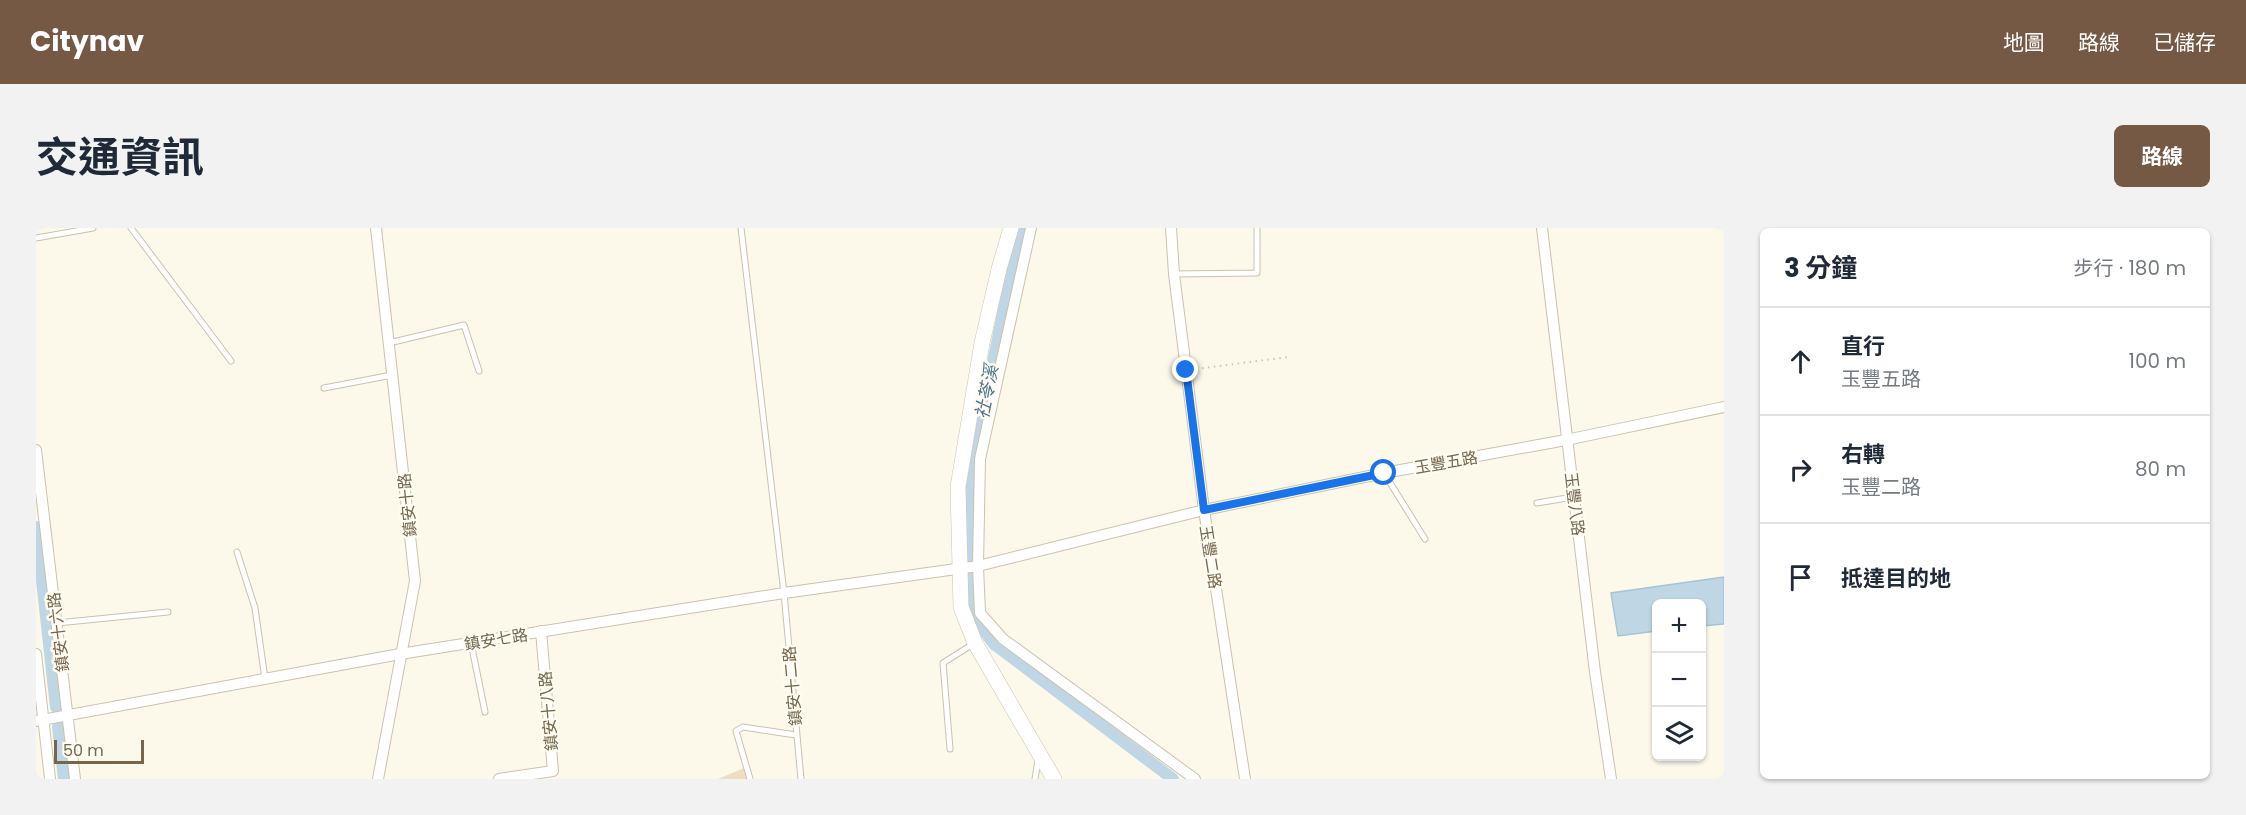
<!DOCTYPE html>
<html lang="zh-TW">
<head>
<meta charset="utf-8">
<style>
  body { margin:0; font-family:Poppins,"Noto Sans TC",sans-serif; background:#f2f2f3; color:#1f2937 }
  .controls { position:absolute; right:18px; bottom:18px; display:grid; overflow:hidden; border-radius:9px; box-shadow:0 2px 4px #0004 }
  .controls button { width:54px; height:54px; display:grid; place-items:center; padding:0; border:0; border-bottom:2px solid #e0e1e3; background:#fff; color:#1f2937; font:30px sans-serif }
  .scale { position:absolute; left:18px; bottom:15px; width:90px; box-sizing:border-box; padding-left:6px; border:3px solid #76664e; border-top:0; font-size:16px; line-height:21px; white-space:nowrap; color:#76664e; -webkit-text-stroke:4px #fefcf1; paint-order:stroke }
  .stop { position:absolute; width:18px; height:18px; margin:-14px; border:4px solid #1a73e8; border-radius:50%; background:#fff }
  .stop.end { background:#1a73e8; border-color:#fff; box-shadow:0 2px 6px #0008 }
  .list { margin:0; padding:0; list-style:none }
  h2 { display:flex; justify-content:space-between; align-items:center; height:78px; margin:0; padding:0 24px; font-size:26px }
  h2 small { font-size:20px; font-weight:400; color:#747a83 }
  .list li { display:grid; grid-template-columns:39px 1fr auto; gap:18px; align-items:center; box-sizing:border-box; height:108px; padding:0 24px; border-top:2px solid #e0e1e3 }
  .list b { display:block; font-size:22px; white-space:nowrap }
  .list p { margin:0; font-size:20px; white-space:nowrap; color:#747a83 }
  .list em { font-size:20px; font-style:normal; color:#747a83 }
  .icon { flex:none; width:33px; height:33px; fill:none; stroke:currentColor; stroke-width:2; stroke-linecap:round; stroke-linejoin:round }
  .map { position:relative; flex:none; width:1688px; height:551px; overflow:hidden; border-radius:9px }
  header { display:flex; align-items:center; gap:36px; box-sizing:border-box; height:84px; padding:0 30px; background:#755945; color:#fff }
  header strong { font-size:28px }
  nav { display:flex; gap:33px; margin-inline-start:auto; font-size:21px }
  .intro { display:flex; align-items:center; justify-content:space-between; box-sizing:border-box; height:144px; padding:0 36px }
  h1 { margin:0; font-size:42px }
  .button { padding:15px 27px; border-radius:9px; background:#755945; color:#fff; font-size:21px; font-weight:700 }
  main { display:flex; gap:36px; padding:0 36px }
  aside { flex:1; background:#fff; border-radius:9px; box-shadow:0 2px 4px #0004 }
  .map>svg:first-child { display:block }
  .water { fill:#bfd7e5; stroke:#a6c4d6; stroke-width:1.5 }
  .lines { fill:none; stroke-linecap:round; stroke-linejoin:round }
  .canal { stroke:#bfd7e5; stroke-width:12 }
  .building { fill:#eeddc1 }
  .lane-casing { stroke:#ccc1ad; stroke-width:7 }
  .street-casing { stroke:#ccc1ad; stroke-width:12 }
  .secondary-casing { stroke:#cec3ac; stroke-width:16 }
  .path { stroke:#d5c3a6; stroke-width:2; stroke-dasharray:1.5 4.5; stroke-linecap:butt }
  .lane { stroke:#fff; stroke-width:5 }
  .street { stroke:#fff; stroke-width:10 }
  .secondary { stroke:#fff; stroke-width:15 }
  .route { stroke:#1a73e8; stroke-width:8 }
  .labels { text-anchor:middle; stroke-width:5; stroke-linejoin:round; paint-order:stroke }
  .street-label { font-size:16px; fill:#76664e; stroke:#fefcf1 }
  .water-label { font-size:18px; font-style:italic; fill:#4c748f; stroke:#fefcf1 }
</style>
</head>
<body>
<header>
<strong>Citynav</strong>
<nav><a>地圖</a><a>路線</a><a>已儲存</a></nav>
</header>
<div class="intro"><h1>交通資訊</h1><a class="button">路線</a></div>
<main>
<div class="map">
<svg width="1688" height="551" viewBox="0 0 1688 551">
  <rect width="100%" height="100%" fill="#fcf9ea"/>
  <path class="water" d="M1688,349v47l-22,2v-22h-46v27l-38,5 -7,-43z"/>
  <g class="lines">
    <g class="canal">
      <path d="M0,299l20,180"/>
      <path d="M933,329v-74l51,-255"/>
      <path d="M934,349c0,30 6,44 24,67l179,135"/>
      <path d="M22,499l6,52"/>
    </g>
  </g>
  <path class="building" d="M708,540l5,11h-31z"/>
  <g class="lines">
    <defs>
      <g id="lane">
        <path d="M95,0l100,133"/>
        <path d="M705,0l43,365 17,186"/>
        <path d="M0,10l57,-10"/>
        <path d="M1138,46l83,-1v-45"/>
        <path d="M353,115l75,-18 15,46"/>
        <path d="M288,160l68,-13"/>
        <path d="M1348,245l41,66"/>
        <path d="M1501,275l36,-6"/>
        <path d="M201,324l18,56 10,71"/>
        <path d="M21,395l111,-11"/>
        <path d="M435,415l14,69"/>
        <path d="M914,521l-7,-86 30,-19"/>
        <path d="M714,551l-14,-48 7,-4 53,8"/>
        <path d="M999,551l3,-19"/>
      </g>
      <g id="street">
        <path d="M340,0l39,353 -37,198"/>
        <path d="M995,0l-51,231 -2,107 2,47 23,26 192,140"/>
        <path d="M1135,0l3,46 30,236 41,269"/>
        <path d="M1506,0l53,444 16,107"/>
        <path d="M0,222l39,329"/>
        <path d="M0,426l14,125"/>
        <path d="M0,493l364,-67 384,-61 194,-27 226,-56 180,-37 182,-33 158,-33"/>
        <path d="M463,551l54,-8 -12,-140"/>
      </g>
      <path id="secondary" d="M975,0l-12,41 -17,74 -24,144 3,120 14,36 79,136"/>
    </defs>
    <use href="#lane" class="lane-casing"/>
    <use href="#street" class="street-casing"/>
    <use href="#secondary" class="secondary-casing"/>
    <path class="path" d="M1160,141l92,-12"/>
    <use href="#lane" class="lane"/>
    <use href="#street" class="street"/>
    <use href="#secondary" class="secondary"/>
  </g>
  <g class="lines">
    <path class="route" d="M1150,142l18,140 180,-37"/>
  </g>
  <g class="labels">
    <g class="street-label">
      <text transform="translate(1410 234) rotate(-10)" y="6">玉豐五路</text>
      <text transform="translate(1539 276) rotate(83)" y="6">玉豐八路</text>
      <text transform="translate(371 277) rotate(-96)" y="6">鎮安十路</text>
      <text transform="translate(1175 329) rotate(81)" y="6">玉豐二路</text>
      <text transform="translate(22 404) rotate(-97)" y="6">鎮安十六路</text>
      <text transform="translate(460 411) rotate(-9)" y="6">鎮安七路</text>
      <text transform="translate(756 458) rotate(-95)" y="6">鎮安十二路</text>
      <text transform="translate(512 483) rotate(-95)" y="6">鎮安十八路</text>
    </g>
    <g class="water-label">
      <text transform="translate(951 164) rotate(-79)" y="6">社苓溪</text>
    </g>
  </g>
</svg>
<div class="controls">
<button>+</button>
<button>−</button>
<button><svg class="icon" aria-label="layers" viewBox="0 0 24 24"><path d="M12 4l9 5-9 5-9-5zM3 14l9 5 9-5"/></svg></button>
</div>
<div class="scale">50 m</div>
<div class="stop" style="left:1348px;top:245px"></div>
<div class="stop end" style="left:1150px;top:142px"></div>
</div>
<aside>
<h2>3 分鐘<small>步行 · 180 m</small></h2>
<ul class="list">
<li><svg class="icon" aria-label="ahead" viewBox="0 0 24 24"><path d="M12 20V5M6 11l6-6 6 6"/></svg><div><b>直行</b><p>玉豐五路</p></div><em>100 m</em></li>
<li><svg class="icon" aria-label="right" viewBox="0 0 24 24"><path d="M7 20v-9h11M14 6l5 5-5 5"/></svg><div><b>右轉</b><p>玉豐二路</p></div><em>80 m</em></li>
<li><svg class="icon" aria-label="arrive" viewBox="0 0 24 24"><path d="M6 21V4h12l-3 4 3 4H6"/></svg><div><b>抵達目的地</b></div></li>
</ul>
</aside>
</main>
</body>
</html>
